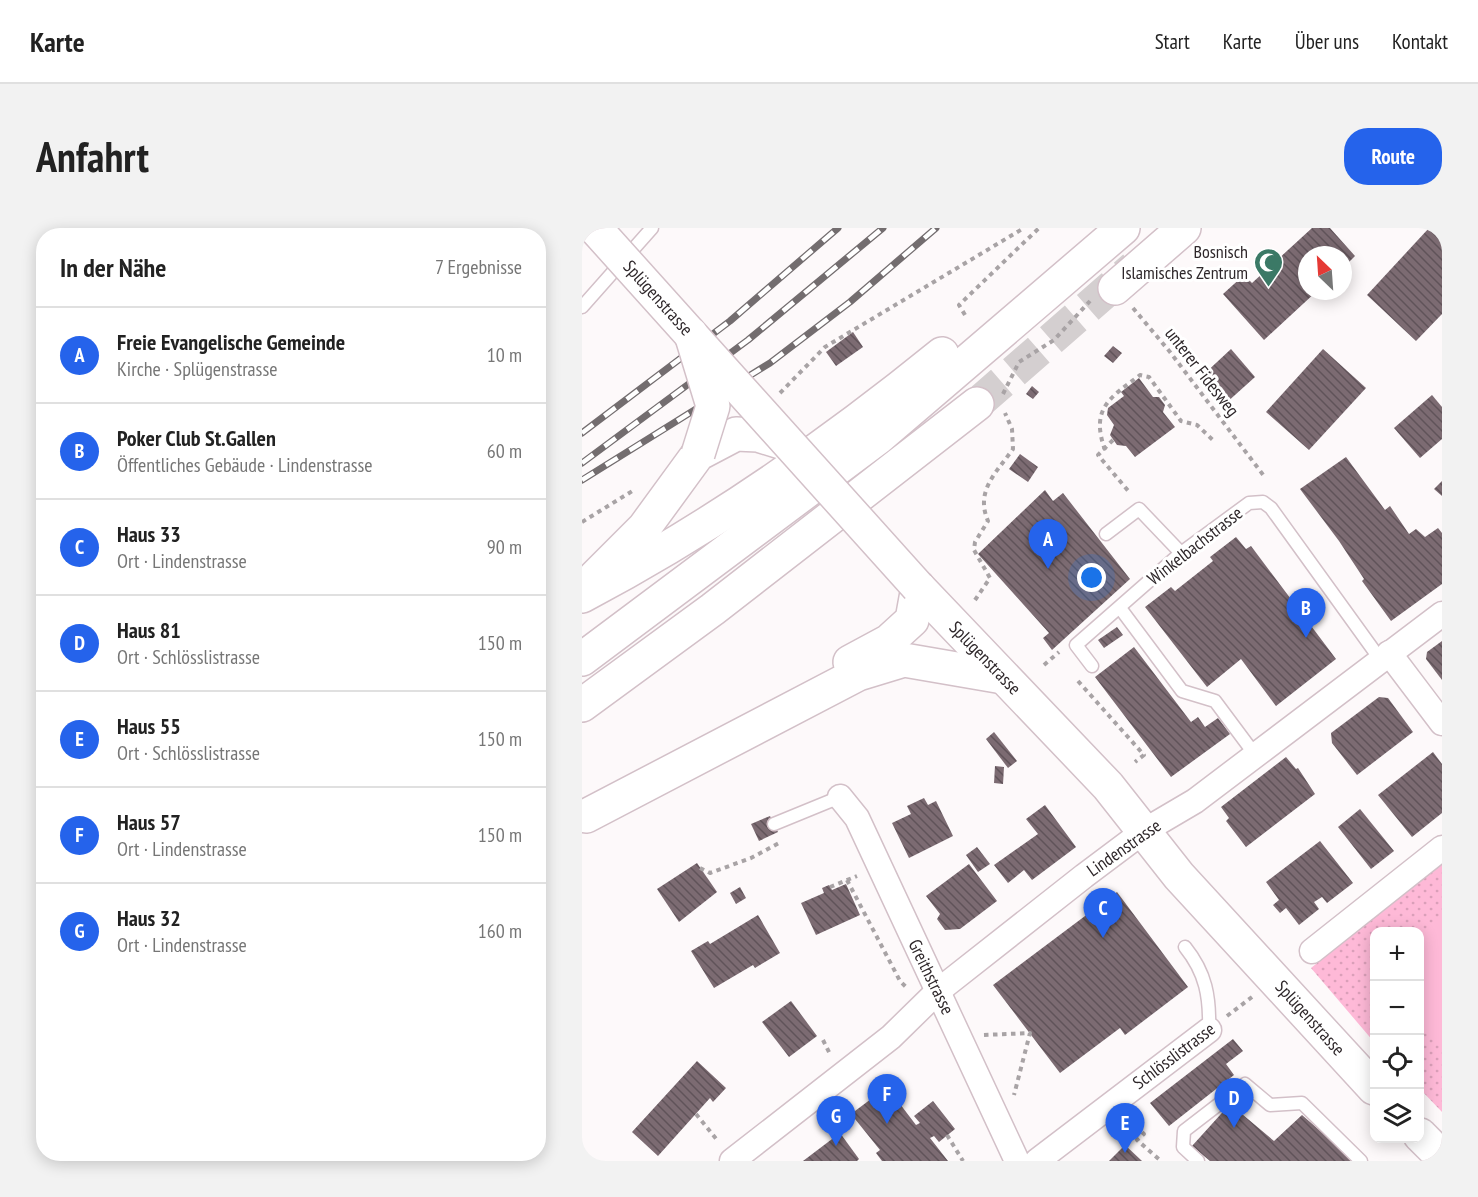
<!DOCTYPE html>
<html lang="de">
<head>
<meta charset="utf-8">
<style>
  body { margin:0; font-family:"PT Sans Narrow",sans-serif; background:#f2f2f2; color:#222 }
  .controls { position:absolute; right:18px; bottom:18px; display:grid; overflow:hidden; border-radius:12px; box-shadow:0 3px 15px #0003 }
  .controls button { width:54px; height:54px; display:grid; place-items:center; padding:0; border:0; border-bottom:2px solid #e0e0e0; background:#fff; color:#222; font:30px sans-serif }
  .compass { position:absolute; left:716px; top:18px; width:54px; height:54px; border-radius:50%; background:#fff; box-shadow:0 3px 15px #0003; rotate:335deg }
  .you { position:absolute; left:510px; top:350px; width:21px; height:21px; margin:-15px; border:4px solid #fff; border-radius:50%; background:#1a73e8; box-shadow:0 0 0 9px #1a73e833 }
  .badge { display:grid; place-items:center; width:39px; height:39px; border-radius:50%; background:#2563eb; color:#fff; font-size:20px; font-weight:700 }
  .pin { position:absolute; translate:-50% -50px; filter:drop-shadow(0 2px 3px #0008) }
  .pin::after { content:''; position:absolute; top:32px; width:21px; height:18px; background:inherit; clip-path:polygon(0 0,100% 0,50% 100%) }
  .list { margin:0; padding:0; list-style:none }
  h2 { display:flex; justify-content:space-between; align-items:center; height:78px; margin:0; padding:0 24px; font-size:26px }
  h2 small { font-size:20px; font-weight:400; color:#767676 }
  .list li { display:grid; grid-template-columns:39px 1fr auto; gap:18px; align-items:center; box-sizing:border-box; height:96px; padding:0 24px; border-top:2px solid #e0e0e0 }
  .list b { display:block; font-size:22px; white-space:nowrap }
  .list p { margin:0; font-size:20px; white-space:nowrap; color:#767676 }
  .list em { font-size:20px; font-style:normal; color:#767676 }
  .icon { flex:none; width:33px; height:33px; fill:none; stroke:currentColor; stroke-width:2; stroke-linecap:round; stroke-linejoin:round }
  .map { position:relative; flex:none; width:860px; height:933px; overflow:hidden; border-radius:24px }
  header { display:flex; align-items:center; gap:36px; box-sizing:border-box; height:84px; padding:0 30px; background:#fff; border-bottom:2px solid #e0e0e0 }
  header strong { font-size:28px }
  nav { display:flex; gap:33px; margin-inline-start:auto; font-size:21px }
  .intro { display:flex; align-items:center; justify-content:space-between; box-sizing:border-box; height:144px; padding:0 36px }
  h1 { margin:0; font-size:42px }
  .button { padding:15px 27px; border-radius:24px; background:#2563eb; color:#fff; font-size:21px; font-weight:700 }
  main { display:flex; gap:36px; padding:0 36px }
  aside { flex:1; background:#fff; border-radius:24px; box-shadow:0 3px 15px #0003 }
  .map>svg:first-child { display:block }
  .park { fill:url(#park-dots) }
  .pitch { fill:#feb9d7 }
  .building { fill:url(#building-back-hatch) }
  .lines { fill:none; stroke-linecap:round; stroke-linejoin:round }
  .highway-tunnel { stroke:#d4cfd0; stroke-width:33; stroke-dasharray:33 16; stroke-linecap:butt }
  .lane-casing { stroke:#d3c0c8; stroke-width:15 }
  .street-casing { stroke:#d3c0c8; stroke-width:27 }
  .secondary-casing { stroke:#d3c0c8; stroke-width:36 }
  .highway-casing { stroke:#d3c0c8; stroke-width:36 }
  .path { stroke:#a8a3a5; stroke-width:4; stroke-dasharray:4.5 4.5; stroke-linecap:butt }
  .lane { stroke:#fff; stroke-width:12 }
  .street { stroke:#fff; stroke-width:24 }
  .secondary { stroke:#fff; stroke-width:33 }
  .highway { stroke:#fff; stroke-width:33 }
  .rail-casing { stroke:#736d6f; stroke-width:7 }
  .rail { stroke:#fff; stroke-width:4.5; stroke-dasharray:14; stroke-linecap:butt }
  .secondary-bridge-casing { stroke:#d3c0c8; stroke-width:36; stroke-linecap:butt }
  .highway-bridge-casing { stroke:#d3c0c8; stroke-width:36; stroke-linecap:butt }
  .secondary-bridge { stroke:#fff; stroke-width:33 }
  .highway-bridge { stroke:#fff; stroke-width:33 }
  .labels { text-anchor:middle; stroke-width:6; stroke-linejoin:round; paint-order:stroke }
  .poi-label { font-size:18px; fill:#2e272a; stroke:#fff; text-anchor:end }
  .street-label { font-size:18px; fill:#2e272a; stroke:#fff }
</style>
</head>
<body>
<header>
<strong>Karte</strong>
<nav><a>Start</a><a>Karte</a><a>Über uns</a><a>Kontakt</a></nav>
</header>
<div class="intro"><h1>Anfahrt</h1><a class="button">Route</a></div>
<main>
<aside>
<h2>In der Nähe<small>7 Ergebnisse</small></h2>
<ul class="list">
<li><span class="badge">A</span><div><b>Freie Evangelische Gemeinde</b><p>Kirche · Splügenstrasse</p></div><em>10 m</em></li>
<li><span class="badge">B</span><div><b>Poker Club St.Gallen</b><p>Öffentliches Gebäude · Lindenstrasse</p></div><em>60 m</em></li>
<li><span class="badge">C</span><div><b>Haus 33</b><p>Ort · Lindenstrasse</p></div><em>90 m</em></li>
<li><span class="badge">D</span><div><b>Haus 81</b><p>Ort · Schlösslistrasse</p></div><em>150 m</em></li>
<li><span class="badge">E</span><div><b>Haus 55</b><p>Ort · Schlösslistrasse</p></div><em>150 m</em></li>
<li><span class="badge">F</span><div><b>Haus 57</b><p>Ort · Lindenstrasse</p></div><em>150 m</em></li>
<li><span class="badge">G</span><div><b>Haus 32</b><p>Ort · Lindenstrasse</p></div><em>160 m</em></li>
</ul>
</aside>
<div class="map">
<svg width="860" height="933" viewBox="0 0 860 933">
  <defs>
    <pattern id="park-dots" width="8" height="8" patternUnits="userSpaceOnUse" patternTransform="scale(1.5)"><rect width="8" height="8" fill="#feb9d7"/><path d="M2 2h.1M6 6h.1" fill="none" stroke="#da9fb9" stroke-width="1.8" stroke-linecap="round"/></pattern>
    <pattern id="building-back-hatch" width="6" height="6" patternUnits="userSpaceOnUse" patternTransform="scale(1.5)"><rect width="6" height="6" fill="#7c6b72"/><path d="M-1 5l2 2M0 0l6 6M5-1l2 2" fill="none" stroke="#605359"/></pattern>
  </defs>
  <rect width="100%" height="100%" fill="#fdf9fa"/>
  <path class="park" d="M860,635v249l-22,-23v-157h-46v110l-63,-74z"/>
  <path class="pitch" d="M860,685v133l-22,-24v-88z"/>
  <g class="building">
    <path d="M730,0h18l25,28 -12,12v-13h-36v36h10l-53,49 -41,-46 21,-19 8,8z"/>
    <path d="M847,0h13v86l-26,27 -49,-46z"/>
    <path d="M271,104l10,15 -27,19 -10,-14z"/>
    <path d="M531,118l9,7 -9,10 -9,-7z"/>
    <path d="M649,121l24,28 -30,27 -23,-28z"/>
    <path d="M741,121l43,39 -57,62 -43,-38z"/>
    <path d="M557,150l14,19h6l6,8 -2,7 12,15 -40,30 -9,-11 -9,-1 -7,-10 4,-10 -7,-10 1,-7 16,-12 -3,-4z"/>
    <path d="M450,158l7,6 -6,7 -7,-5z"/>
    <path d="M850,167l10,12v32l-22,19 -26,-30z"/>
    <path d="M438,226l18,13 -10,15 -19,-13z"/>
    <path d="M764,229l39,53 5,-4 19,28 7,-5 9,8 13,-9 4,5v51l-51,37 -29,-40 2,-2 -25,-38 -39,-52z"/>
    <path d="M860,253v15l-8,-7z"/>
    <path d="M463,262l8,11 10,-8 67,86 -78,71 -9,-12 6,-5 -71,-79z"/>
    <path d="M654,309l10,12 5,-3 85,113 -60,47 -35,-47 -34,28 -62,-80 26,-20 4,4 38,-30 -3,-4z"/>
    <path d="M535,399l6,8 -19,13 -6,-8z"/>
    <path d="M860,413v39l-16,-21 1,-7z"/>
    <path d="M552,419l57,75 7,-5 7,10 13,-9 12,16 -59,43 -76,-100z"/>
    <path d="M797,469l9,1 25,34 -56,43 -25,-32 -1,-10z"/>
    <path d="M412,504l23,29 -9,7 -22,-29z"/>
    <path d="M851,524l9,12v49l-30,24 -34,-42z"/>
    <path d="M704,529l10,12 2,-1 17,26 -69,53 -20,-26 3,-3 -8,-11z"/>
    <path d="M413,538l9,1 -1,17 -9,-1z"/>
    <path d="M342,570l4,7 8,-4 17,35 -44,22 -17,-35 19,-9 -4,-8z"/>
    <path d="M463,577l31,42 -44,33 -8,-10 -16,13 -14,-18 44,-31 -12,-15z"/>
    <path d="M778,581l34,42 -23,18 -33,-42z"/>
    <path d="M188,588l8,16 -19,9 -8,-17z"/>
    <path d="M738,613l33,42 -26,20 -5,-6 -8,5 5,7 -20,16 -13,-17 -6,5 -7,-8 6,-5 -13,-18z"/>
    <path d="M395,619l13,17 -12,8 -12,-17z"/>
    <path d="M115,635l20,29 -38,30 -22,-33z"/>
    <path d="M387,636l28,37 -37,28 -15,1 -8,-11 3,-5 -14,-18z"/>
    <path d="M264,656l14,31 -44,20 -15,-32 23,-10 -2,-5 7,-3 3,5z"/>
    <path d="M158,659l6,11 -10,6 -6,-11z"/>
    <path d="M535,664l71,95 -63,48 -5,-7 -60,45 -67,-88z"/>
    <path d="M176,687l22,38 -25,15 -2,-3 -39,23 -23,-37 17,-10 2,3z"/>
    <path d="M209,773l26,35 -28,21 -27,-35z"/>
    <path d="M651,811l10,12 -17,13 8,11 -65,51 -19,-23z"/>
    <path d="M115,833l29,27 -13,14 -3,-4 -52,58 -26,-24z"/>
    <path d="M305,859l29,38 4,-2 -6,-7 19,-15 22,28 -16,13 -5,-6 -4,2 18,23h-66l-6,-8 4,-3 -29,-36z"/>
    <path d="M648,876l44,37 28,-26 53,46h-145l-18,-15z"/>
    <path d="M258,905l19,26 -2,2h-54z"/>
    <path d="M543,917l17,16h-33z"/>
  </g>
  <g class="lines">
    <path class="highway-tunnel" d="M395,176l157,-137"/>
    <defs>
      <g id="lane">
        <path d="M0,79l70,-79"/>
        <path d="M524,306l33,-25 42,44"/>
        <path d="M538,380l62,83 33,10 41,55"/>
        <path d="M510,438l-16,-21 105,-92 68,-50 14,-1 8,6 109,151"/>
        <path d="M192,596l66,-27"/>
        <path d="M603,719c21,26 25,50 24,83"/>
        <path d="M616,933l-15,-14 1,-16 61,-47 25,21 32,-2 59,58"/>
      </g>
      <g id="street">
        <path d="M807,425l53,70"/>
        <path d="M258,569l17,21 160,343"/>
        <path d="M730,723l130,-103"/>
        <path d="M150,933l159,-124 47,-46 146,-115 60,-45 51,-30 247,-187"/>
        <path d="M455,933l172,-131"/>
      </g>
      <g id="secondary">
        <path d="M533,60l69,-60"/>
        <path d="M336,359l190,199 71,90 195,212"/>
        <path d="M838,907l22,22"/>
      </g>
      <g id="highway">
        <path d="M13,349l49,-49 54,-74 38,-20 22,1 29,9"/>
        <path d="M0,368c129,-68 247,-150 360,-242"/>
        <path d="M0,431l297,-222 244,-209"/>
        <path d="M268,434l39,-21 23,-21 6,-33"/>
        <path d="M0,477l131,-96 264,-205"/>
        <path d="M4,588l272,-142 46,-14 99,17"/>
      </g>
    </defs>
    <use href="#lane" class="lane-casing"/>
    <use href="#street" class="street-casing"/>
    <use href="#secondary" class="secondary-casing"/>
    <use href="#highway" class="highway-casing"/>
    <g class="path">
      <path d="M551,80l37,44 94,124"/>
      <path d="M383,87l-6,-10 80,-77"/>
      <path d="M198,165l45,-46 199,-119"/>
      <path d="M421,166l16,-32 35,-22 36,-39"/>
      <path d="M531,212l-15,15 32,38"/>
      <path d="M523,222c-15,-42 5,-52 35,-75l9,2 32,44 16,4 18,17"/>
      <path d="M0,294l52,-32"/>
      <path d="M393,372l15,-22 -16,-28 1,-8 13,-21c-13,-30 8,-48 25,-72l-1,-20 -7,-16"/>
      <path d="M462,437l15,-13"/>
      <path d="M496,453l66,74 -9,7"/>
      <path d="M118,640l10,5 41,-15 28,-15"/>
      <path d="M265,652l53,101 8,8"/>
      <path d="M248,659l27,-11"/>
      <path d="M645,788l25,-19"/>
      <path d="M402,807l46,-2 -16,62"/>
      <path d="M241,812l7,14"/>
      <path d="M114,886l22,27"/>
      <path d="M547,892l15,14 -7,6 24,21"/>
      <path d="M365,907l16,26"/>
    </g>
    <use href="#lane" class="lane"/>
    <use href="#street" class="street"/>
    <use href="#secondary" class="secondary"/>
    <use href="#highway" class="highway"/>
    <defs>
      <g id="rail">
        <path d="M0,205l148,-112 108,-93"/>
        <path d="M0,235l166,-123 135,-112"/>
        <path d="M0,252l188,-117 80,-61 86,-74"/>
      </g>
    </defs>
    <use href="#rail" class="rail-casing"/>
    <use href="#rail" class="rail"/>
    <defs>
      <path id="secondary-bridge" d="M13,0l323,359"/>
      <path id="highway-bridge" d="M109,106l22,72 -15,48"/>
    </defs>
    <use href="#secondary-bridge" class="secondary-bridge-casing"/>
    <use href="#highway-bridge" class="highway-bridge-casing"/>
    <use href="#secondary-bridge" class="secondary-bridge"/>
    <use href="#highway-bridge" class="highway-bridge"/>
  </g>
  <defs>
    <symbol id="mosque-pin" viewBox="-11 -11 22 30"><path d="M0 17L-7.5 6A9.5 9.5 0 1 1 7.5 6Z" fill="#3b7966" stroke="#fff"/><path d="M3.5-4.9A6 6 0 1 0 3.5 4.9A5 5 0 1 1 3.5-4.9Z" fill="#fff"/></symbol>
  </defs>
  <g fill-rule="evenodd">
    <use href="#mosque-pin" x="670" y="18" width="33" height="45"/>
  </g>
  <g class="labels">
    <g class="poi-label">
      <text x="666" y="30">Bosnisch<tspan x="666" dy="21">Islamisches Zentrum</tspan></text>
    </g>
    <g class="street-label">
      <text transform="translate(76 70) rotate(48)" y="6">Splügenstrasse</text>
      <text transform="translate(620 144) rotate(52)" y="6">unterer Fidesweg</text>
      <text transform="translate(613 318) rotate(-38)" y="6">Winkelbachstrasse</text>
      <text transform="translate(403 430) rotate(46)" y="6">Splügenstrasse</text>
      <text transform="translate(542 620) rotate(-35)" y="6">Lindenstrasse</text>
      <text transform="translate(349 749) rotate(64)" y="6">Greithstrasse</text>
      <text transform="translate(728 790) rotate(48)" y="6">Splügenstrasse</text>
      <text transform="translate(592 828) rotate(-37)" y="6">Schlösslistrasse</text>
    </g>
  </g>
</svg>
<div class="controls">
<button>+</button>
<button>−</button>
<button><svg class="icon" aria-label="locate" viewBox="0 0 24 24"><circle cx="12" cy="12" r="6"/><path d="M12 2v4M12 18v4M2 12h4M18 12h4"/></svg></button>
<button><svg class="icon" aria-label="layers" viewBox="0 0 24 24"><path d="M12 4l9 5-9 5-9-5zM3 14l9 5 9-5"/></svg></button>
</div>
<svg class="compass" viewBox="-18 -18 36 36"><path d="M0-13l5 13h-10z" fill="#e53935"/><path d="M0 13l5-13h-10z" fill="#767676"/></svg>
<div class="you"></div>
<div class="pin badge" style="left:466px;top:341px">A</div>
<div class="pin badge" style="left:724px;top:410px">B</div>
<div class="pin badge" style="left:521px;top:710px">C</div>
<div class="pin badge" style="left:652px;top:900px">D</div>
<div class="pin badge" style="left:543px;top:925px">E</div>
<div class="pin badge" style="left:305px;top:896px">F</div>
<div class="pin badge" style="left:254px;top:918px">G</div>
</div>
</main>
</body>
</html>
